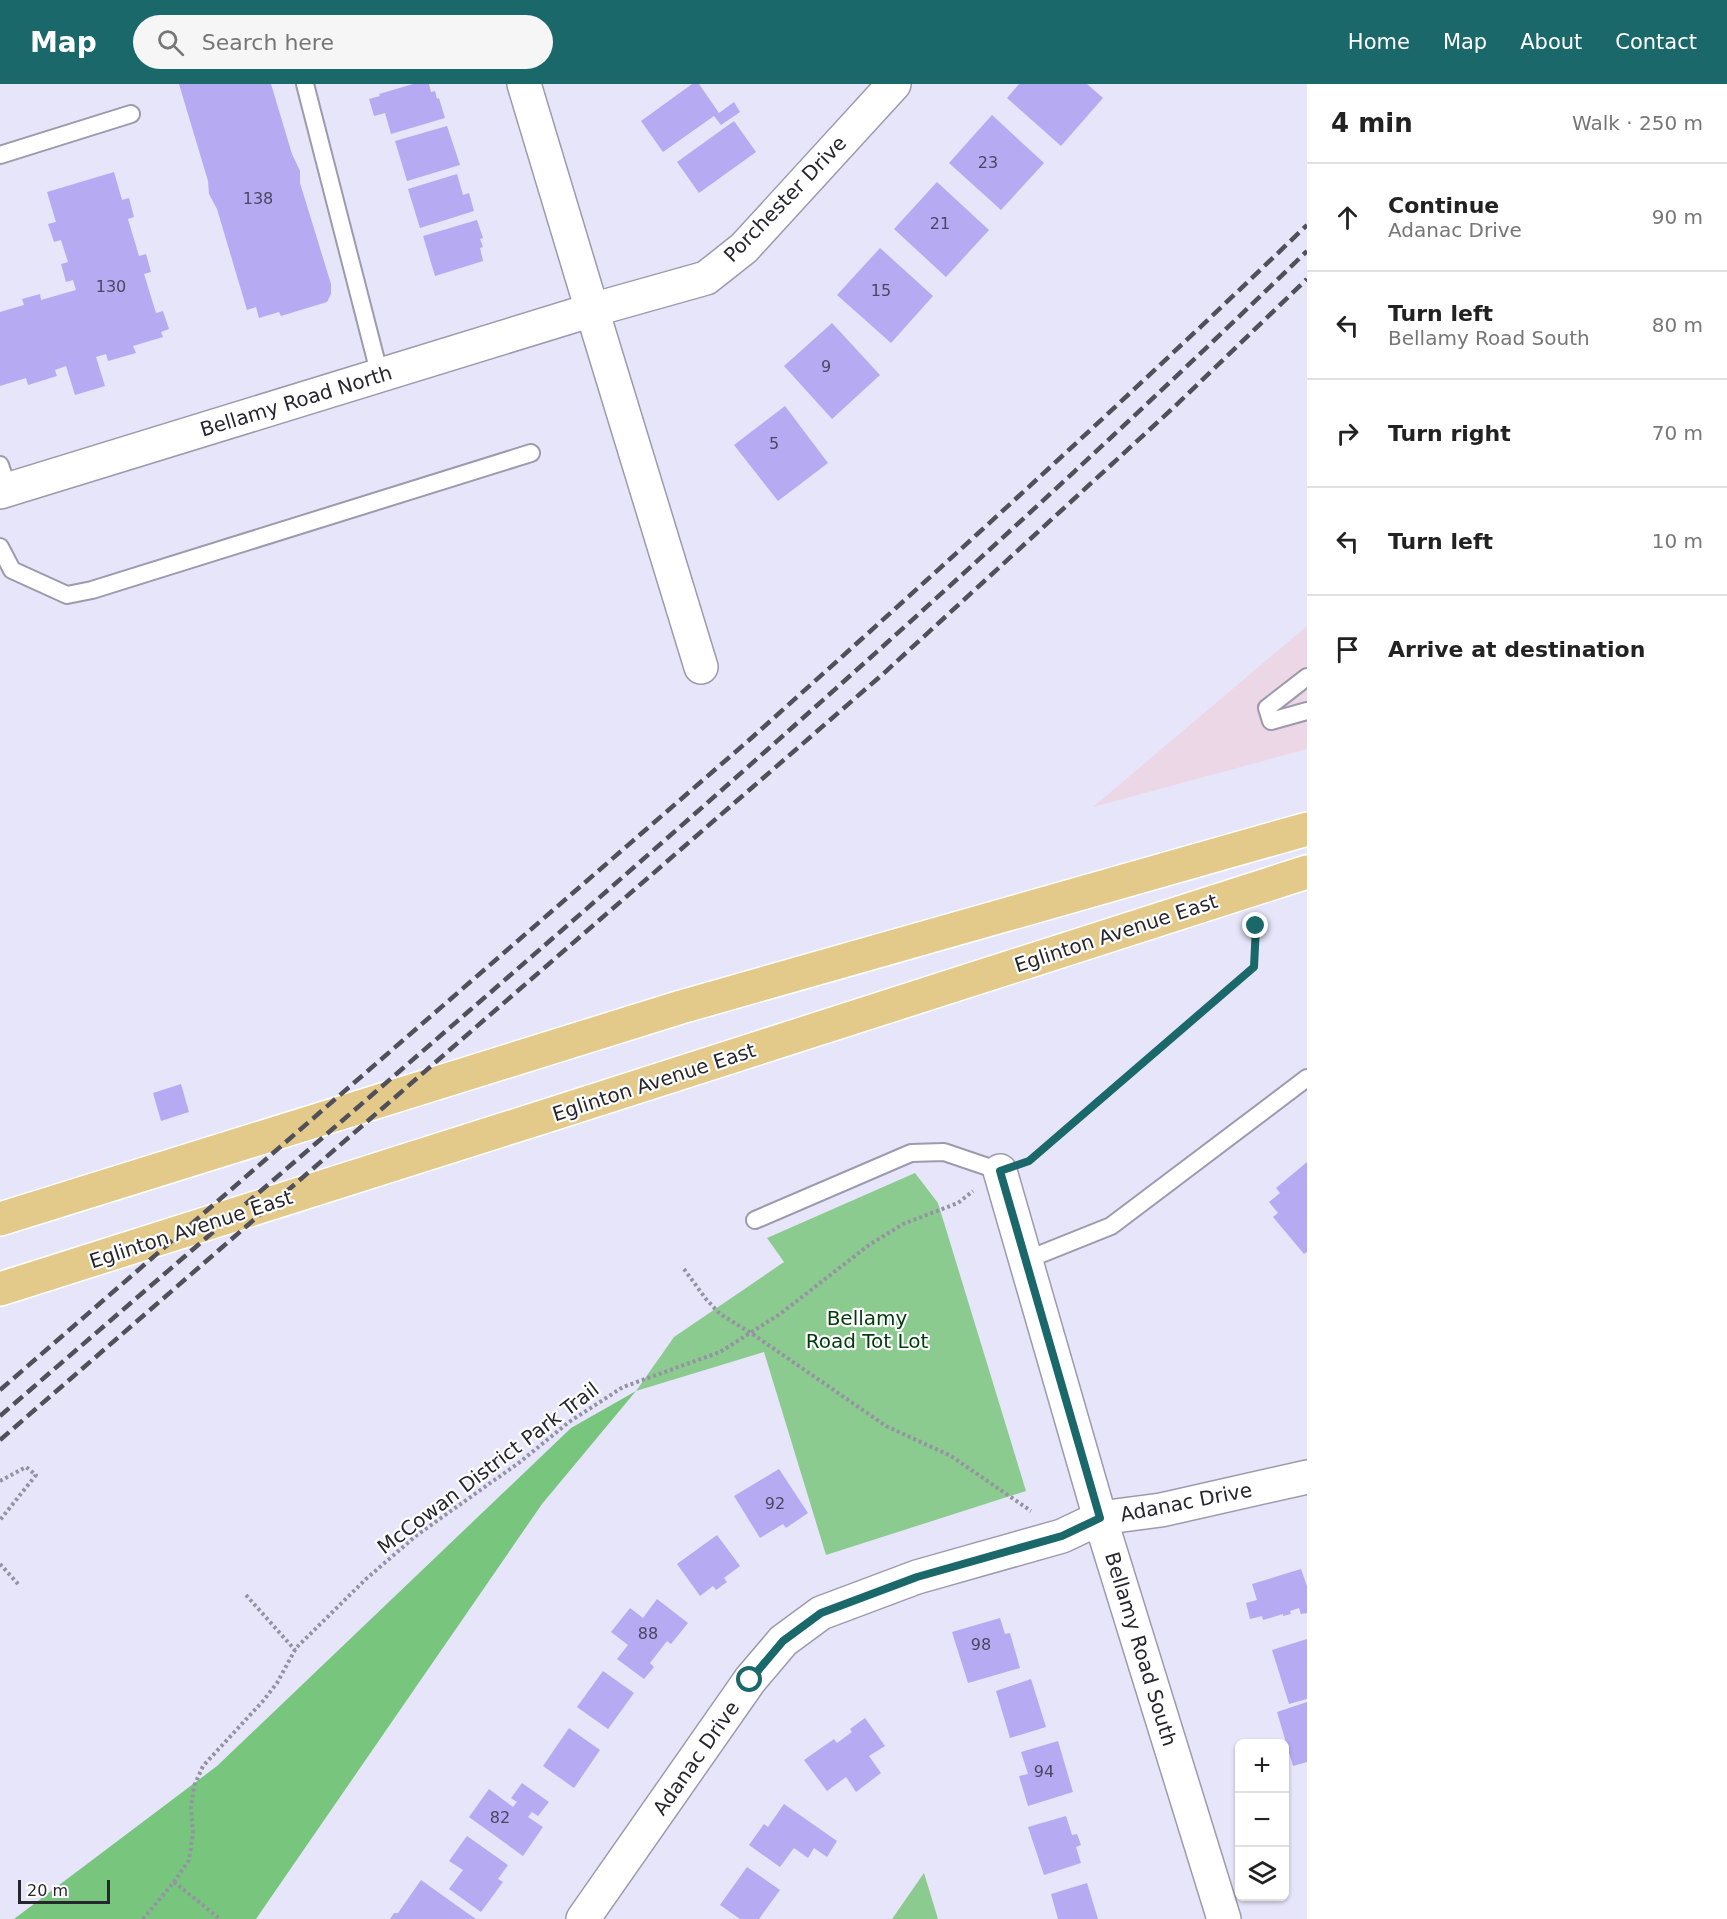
<!DOCTYPE html>
<html lang="en">
<head>
<meta charset="utf-8">
<style>
  body { margin:0; font-family:"DejaVu Sans",sans-serif; background:#f6f6f6; color:#222 }
  .controls { position:absolute; right:18px; bottom:18px; display:grid; overflow:hidden; border-radius:9px; box-shadow:0 2px 4px #0004 }
  .controls button { width:54px; height:54px; display:grid; place-items:center; padding:0; border:0; border-bottom:2px solid #e0e0e0; background:#fff; color:#222; font:30px sans-serif }
  .scale { position:absolute; left:18px; bottom:15px; width:92px; box-sizing:border-box; padding-left:6px; border:3px solid #27262e; border-top:0; font-size:16px; line-height:21px; white-space:nowrap; color:#27262e; -webkit-text-stroke:4px #fff; paint-order:stroke }
  .stop { position:absolute; width:18px; height:18px; margin:-14px; border:4px solid #1b686a; border-radius:50%; background:#fff }
  .stop.end { background:#1b686a; border-color:#fff; box-shadow:0 2px 6px #0008 }
  .list { margin:0; padding:0; list-style:none }
  h2 { display:flex; justify-content:space-between; align-items:center; height:78px; margin:0; padding:0 24px; font-size:26px }
  h2 small { font-size:20px; font-weight:400; color:#767676 }
  .list li { display:grid; grid-template-columns:39px 1fr auto; gap:18px; align-items:center; box-sizing:border-box; height:108px; padding:0 24px; border-top:2px solid #e0e0e0 }
  .list b { display:block; font-size:22px; white-space:nowrap }
  .list p { margin:0; font-size:20px; white-space:nowrap; color:#767676 }
  .list em { font-size:20px; font-style:normal; color:#767676 }
  .icon { flex:none; width:33px; height:33px; fill:none; stroke:currentColor; stroke-width:2; stroke-linecap:round; stroke-linejoin:round }
  .map { position:relative; flex:none; width:1307px; height:1835px; overflow:hidden }
  header { display:flex; align-items:center; gap:36px; box-sizing:border-box; height:84px; padding:0 30px; background:#1b686a; color:#fff }
  header strong { font-size:28px }
  nav { display:flex; gap:33px; margin-inline-start:auto; font-size:21px }
  .search { width:420px; height:54px; background:#f6f6f6; display:flex; align-items:center; gap:15px; box-sizing:border-box; padding:0 21px; border-radius:33px; color:#767676; font-size:22px }
  main { display:flex }
  aside { flex:1; background:#fff }
  .map>svg:first-child { display:block }
  .commercial { fill:#ebd7e6 }
  .green { fill:#8ccb8f }
  .forest { fill:#78c67e }
  .building { fill:#b6aaf3 }
  .lines { fill:none; stroke-linecap:round; stroke-linejoin:round }
  .service-casing { stroke:#9d9aae; stroke-width:20 }
  .minor-casing { stroke:#9d9aae; stroke-width:36 }
  .tertiary-casing { stroke:#9d9aae; stroke-width:36 }
  .primary-casing { stroke:#fff; stroke-width:36 }
  .path { stroke:#9593a3; stroke-width:4; stroke-dasharray:3 3; stroke-linecap:butt }
  .service { stroke:#fff; stroke-width:16 }
  .minor { stroke:#fff; stroke-width:33 }
  .tertiary { stroke:#fff; stroke-width:33 }
  .primary { stroke:#e3ca8b; stroke-width:33 }
  .rail { stroke:#51505a; stroke-width:4.5; stroke-dasharray:12 6; stroke-linecap:butt }
  .route { stroke:#1b686a; stroke-width:8 }
  .labels { text-anchor:middle; stroke-width:4.5; stroke-linejoin:round; paint-order:stroke }
  .number-label { font-size:16px; fill:#4b475f }
  .street-label { font-size:20px; fill:#27262e; stroke:#fff }
  .park-label { font-size:20px; fill:#003b0c; stroke:#fff }
</style>
</head>
<body>
<header>
<strong>Map</strong>
<div class="search"><svg class="icon" aria-label="search" viewBox="0 0 24 24"><circle cx="10" cy="10" r="6"/><path d="M15 15l6 6"/></svg>Search here</div>
<nav><a>Home</a><a>Map</a><a>About</a><a>Contact</a></nav>
</header>
<main>
<div class="map">
<svg width="1307" height="1835" viewBox="0 0 1307 1835">
  <rect width="100%" height="100%" fill="#e7e5fa"/>
  <path class="commercial" d="M1307,542v123l-214,58z"/>
  <g class="green">
    <path d="M915,1089l23,30 88,288 -200,64 -62,-203 -128,39 38,-54 110,-75 -17,-24z"/>
    <path d="M924,1789l14,46h-46z"/>
  </g>
  <path class="forest" d="M636,1307l-94,113 -286,415h-242l203,-153 354,-338z"/>
  <g class="building">
    <path d="M179,0h92l21,70 8,17v12l31,101v10l-4,8 -46,14 -2,-4 -20,6 -3,-11 -9,3 -30,-101 -8,-15 -1,-13z"/>
    <path d="M413,0h16l2,8 4,-1 2,8 2,-1 6,20 -54,16 -6,-21 -11,3 -5,-17 11,-3 -1,-2z"/>
    <path d="M692,0h7l20,29 15,-11 6,10 -19,13 -7,-9 -51,36 -22,-31z"/>
    <path d="M1019,0h68l16,14 -42,48 -54,-48z"/>
    <path d="M992,31l52,48 -43,47 -52,-47z"/>
    <path d="M734,37l22,31 -57,41 -22,-31z"/>
    <path d="M447,42l13,39 -53,16 -12,-40z"/>
    <path d="M114,88l8,28 7,-2 5,19 -6,2 11,37 7,-2 5,18 -7,2 12,39 7,-2 6,18 -8,3 2,5 -30,9 3,7 -28,8 -2,-7 -10,3 9,29 -30,9 -9,-29 -11,4 2,6 -29,9 -2,-7 -26,8v-74l24,-7 -2,-6 18,-5 1,6 35,-10 -3,-10 -7,2 -5,-18 7,-2 -7,-22 -7,2 -6,-18 8,-2 -9,-30z"/>
    <path d="M457,90l6,21 6,-2 5,18 -54,17 -12,-39z"/>
    <path d="M937,98l52,48 -43,47 -52,-48z"/>
    <path d="M477,136l6,18 -3,1 3,8 -3,1 3,13 -48,15 -12,-40z"/>
    <path d="M880,164l53,48 -42,47 -54,-48z"/>
    <path d="M832,239l48,52 -48,44 -48,-53z"/>
    <path d="M785,322l43,57 -50,38 -44,-56z"/>
    <path d="M181,1000l8,28 -28,9 -8,-28z"/>
    <path d="M1307,1078v90l-3,2 -31,-37 5,-4 -9,-11 11,-9 -4,-5z"/>
    <path d="M779,1385l29,44 -22,15 -3,-4 -23,14 -26,-42z"/>
    <path d="M717,1451l23,31 -16,12 3,4 -11,8 -3,-4 -13,10 -23,-32z"/>
    <path d="M1301,1485l6,17v27l-6,1 -2,-6 -9,3 1,3 -8,2v-2l-20,6 -1,-4 -12,3 -4,-16 11,-3 -5,-16z"/>
    <path d="M657,1515l31,24 -17,21 -4,-3 -17,22 4,4 -10,12 -27,-20 11,-14 -17,-13 19,-24 13,10z"/>
    <path d="M1000,1534l5,16 5,-1 10,35 -52,15 -16,-51z"/>
    <path d="M1307,1555v60l-18,5 -17,-54z"/>
    <path d="M603,1587l31,22 -26,36 -31,-22z"/>
    <path d="M1031,1595l15,48 -36,11 -14,-47z"/>
    <path d="M1307,1618v60l-14,4 -16,-54z"/>
    <path d="M865,1634l20,28 -16,10 12,17 -25,19 -10,-15 -19,14 -23,-31 30,-21 3,4 15,-11 -2,-3z"/>
    <path d="M569,1644l31,22 -26,38 -31,-22z"/>
    <path d="M1058,1657l15,51 -45,14 -9,-30 9,-2 -7,-22z"/>
    <path d="M522,1699l27,19 -11,14 -6,-4 -4,5 15,10 -20,29 -54,-39 20,-28 24,18 4,-5 -6,-4z"/>
    <path d="M784,1720l53,37 -10,16 -13,-9 -6,10 -14,-10 -14,19 -31,-22 15,-21 4,3z"/>
    <path d="M1066,1732l6,19 5,-1 4,11 -5,2 5,16 -37,12 -16,-48z"/>
    <path d="M467,1752l41,29 -10,14 5,3 -22,30 -32,-23 14,-19 -14,-9z"/>
    <path d="M747,1783l33,23 -21,29h-19l-20,-14z"/>
    <path d="M421,1796l42,30 13,9h-86l4,-6h4z"/>
    <path d="M1087,1799l11,36h-40l-7,-25z"/>
  </g>
  <g class="lines">
    <defs>
      <g id="service">
        <path d="M305,0l75,292"/>
        <path d="M0,71l131,-41"/>
        <path d="M0,381l8,24"/>
        <path d="M0,463l12,23 55,25 25,-5 439,-137"/>
        <path d="M1307,593l-40,31 4,13 36,-10"/>
        <path d="M755,1136l156,-67 33,-1 56,19"/>
        <path d="M1026,1176l85,-34 196,-148"/>
      </g>
      <g id="minor">
        <path d="M701,583l-109,-357 114,-32 38,-30 150,-164"/>
        <path d="M1000,1087l100,347 124,401"/>
        <path d="M583,1835l167,-239 33,-39 38,-28 96,-36 145,-41 38,-18 61,-8 146,-33"/>
      </g>
      <path id="tertiary" d="M0,408l592,-182 -68,-226"/>
      <g id="primary">
        <path d="M0,1135l681,-212 626,-178"/>
        <path d="M0,1205l546,-173 761,-244"/>
      </g>
    </defs>
    <use href="#service" class="service-casing"/>
    <use href="#minor" class="minor-casing"/>
    <use href="#tertiary" class="tertiary-casing"/>
    <use href="#primary" class="primary-casing"/>
    <g class="path">
      <path d="M1029,1076l225,-193 3,-46"/>
      <path d="M684,1185l22,30 14,15 31,19 135,93 65,30 80,55"/>
      <path d="M0,1397l26,-14 10,8 -36,45"/>
      <path d="M0,1480l19,21"/>
      <path d="M246,1511l49,55"/>
      <path d="M174,1798l46,37"/>
      <path d="M143,1835l31,-37 15,-22 4,-27 -2,-25 3,-22 9,-20 60,-65 14,-18 19,-35 70,-69 51,-44 103,-73 49,-40 54,-35 97,-35 60,-38 89,-69 34,-21 55,-21 15,-12"/>
    </g>
    <use href="#service" class="service"/>
    <use href="#minor" class="minor"/>
    <use href="#tertiary" class="tertiary"/>
    <use href="#primary" class="primary"/>
    <g class="rail">
      <path d="M0,1306l748,-649c189,-169 377,-340 559,-516"/>
      <path d="M0,1332c441,-382 888,-758 1307,-1165"/>
      <path d="M0,1356l883,-766 289,-265 135,-130"/>
    </g>
  </g>
  <g class="lines">
    <path class="route" d="M750,1596l33,-39 38,-28 96,-36 145,-41 38,-18 -100,-347 29,-10 225,-194 2,-41"/>
  </g>
  <g class="labels">
    <g class="number-label">
      <text x="988" y="84">23</text>
      <text x="258" y="120">138</text>
      <text x="940" y="145">21</text>
      <text x="111" y="208">130</text>
      <text x="881" y="212">15</text>
      <text x="826" y="288">9</text>
      <text x="774" y="365">5</text>
      <text x="775" y="1425">92</text>
      <text x="648" y="1555">88</text>
      <text x="981" y="1566">98</text>
      <text x="1044" y="1693">94</text>
      <text x="500" y="1739">82</text>
    </g>
    <g class="street-label">
      <text transform="translate(785 115) rotate(-46)" y="7">Porchester Drive</text>
      <text transform="translate(296 317) rotate(-17)" y="7">Bellamy Road North</text>
      <text transform="translate(1116 849) rotate(-18)" y="7">Eglinton Avenue East</text>
      <text transform="translate(654 998) rotate(-18)" y="7">Eglinton Avenue East</text>
      <text transform="translate(191 1145) rotate(-18)" y="7">Eglinton Avenue East</text>
      <text transform="translate(488 1384) rotate(-37)" y="7">McCowan District Park Trail</text>
      <text transform="translate(1186 1418) rotate(-11)" y="7">Adanac Drive</text>
      <text transform="translate(1141 1565) rotate(73)" y="7">Bellamy Road South</text>
      <text transform="translate(696 1674) rotate(-55)" y="7">Adanac Drive</text>
    </g>
    <g class="park-label">
      <text x="867" y="1241">Bellamy<tspan x="867" dy="23">Road Tot Lot</tspan></text>
    </g>
  </g>
</svg>
<div class="controls">
<button>+</button>
<button>−</button>
<button><svg class="icon" aria-label="layers" viewBox="0 0 24 24"><path d="M12 4l9 5-9 5-9-5zM3 14l9 5 9-5"/></svg></button>
</div>
<div class="scale">20 m</div>
<div class="stop" style="left:750px;top:1596px"></div>
<div class="stop end" style="left:1256px;top:842px"></div>
</div>
<aside>
<h2>4 min<small>Walk · 250 m</small></h2>
<ul class="list">
<li><svg class="icon" aria-label="ahead" viewBox="0 0 24 24"><path d="M12 20V5M6 11l6-6 6 6"/></svg><div><b>Continue</b><p>Adanac Drive</p></div><em>90 m</em></li>
<li><svg class="icon" aria-label="left" viewBox="0 0 24 24"><path d="M17 20v-9H6M10 6l-5 5 5 5"/></svg><div><b>Turn left</b><p>Bellamy Road South</p></div><em>80 m</em></li>
<li><svg class="icon" aria-label="right" viewBox="0 0 24 24"><path d="M7 20v-9h11M14 6l5 5-5 5"/></svg><div><b>Turn right</b></div><em>70 m</em></li>
<li><svg class="icon" aria-label="left" viewBox="0 0 24 24"><path d="M17 20v-9H6M10 6l-5 5 5 5"/></svg><div><b>Turn left</b></div><em>10 m</em></li>
<li><svg class="icon" aria-label="arrive" viewBox="0 0 24 24"><path d="M6 21V4h12l-3 4 3 4H6"/></svg><div><b>Arrive at destination</b></div></li>
</ul>
</aside>
</main>
</body>
</html>
